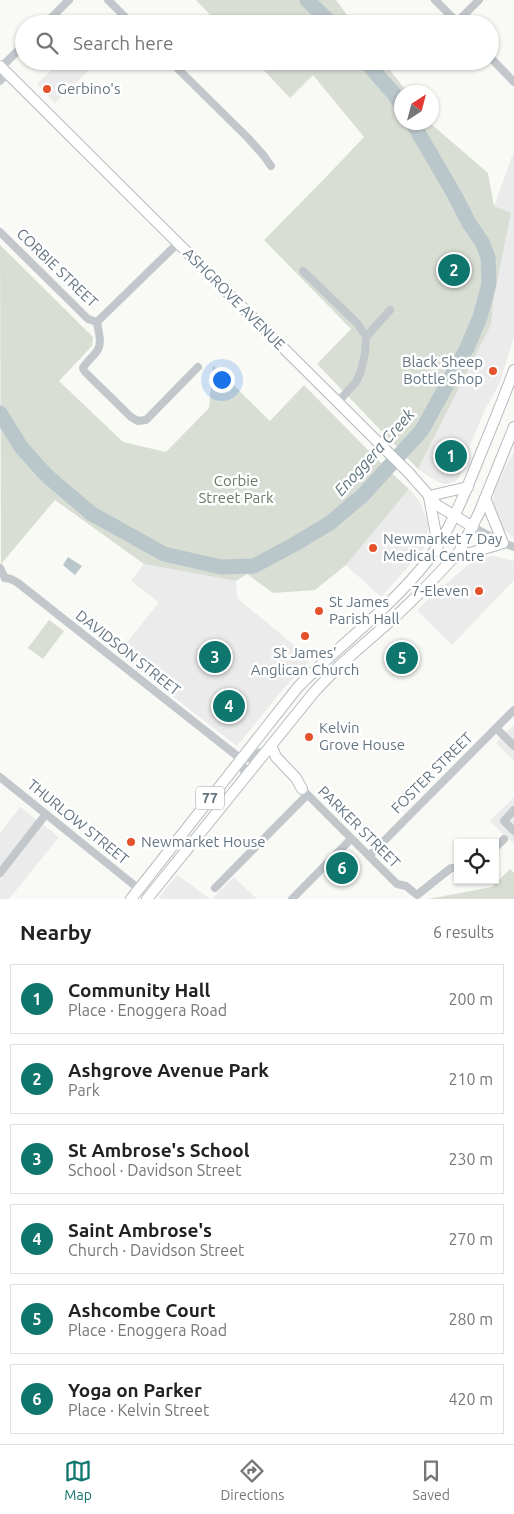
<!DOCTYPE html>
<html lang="en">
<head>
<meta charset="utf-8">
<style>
  body { margin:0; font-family:Ubuntu,sans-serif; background:#f2f2f2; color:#222 }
  .controls { position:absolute; right:15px; bottom:15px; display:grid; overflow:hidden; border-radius:0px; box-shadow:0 1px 4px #0004 }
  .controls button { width:45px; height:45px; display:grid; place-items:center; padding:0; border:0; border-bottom:1px solid #e0e0e0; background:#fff; color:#222; font:25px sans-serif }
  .compass { position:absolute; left:394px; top:85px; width:45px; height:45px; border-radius:50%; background:#fff; box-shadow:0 1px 4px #0004; rotate:36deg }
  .you { position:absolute; left:221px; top:379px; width:18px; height:18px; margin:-12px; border:4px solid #fff; border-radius:50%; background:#1a73e8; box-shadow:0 0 0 8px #1a73e833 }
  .badge { display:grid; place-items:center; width:32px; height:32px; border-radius:50%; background:#0f766e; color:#fff; font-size:16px; font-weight:700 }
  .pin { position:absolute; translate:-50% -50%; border:2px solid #fff; box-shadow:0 1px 5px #0006 }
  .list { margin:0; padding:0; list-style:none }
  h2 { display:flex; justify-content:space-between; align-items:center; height:65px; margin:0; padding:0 20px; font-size:21px }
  h2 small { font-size:16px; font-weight:400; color:#767676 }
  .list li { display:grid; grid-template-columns:32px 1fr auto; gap:15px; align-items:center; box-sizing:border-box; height:70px; margin:0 10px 10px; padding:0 10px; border:1px solid #e0e0e0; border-radius:0px }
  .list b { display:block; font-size:19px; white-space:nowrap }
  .list p { margin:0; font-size:16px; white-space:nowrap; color:#767676 }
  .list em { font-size:16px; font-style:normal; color:#767676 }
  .icon { flex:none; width:28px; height:28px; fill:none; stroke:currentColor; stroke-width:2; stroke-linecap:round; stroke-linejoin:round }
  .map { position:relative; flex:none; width:514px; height:899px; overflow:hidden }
  .search { position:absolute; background:#fff; box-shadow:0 1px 4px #0004; left:15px; right:15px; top:15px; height:55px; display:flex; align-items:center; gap:12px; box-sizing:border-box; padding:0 18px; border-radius:28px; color:#767676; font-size:19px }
  .sheet { height:545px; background:#fff }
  nav { display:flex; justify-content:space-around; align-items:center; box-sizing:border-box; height:70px; border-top:1px solid #e0e0e0; background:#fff; font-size:14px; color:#767676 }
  nav a { display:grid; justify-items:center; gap:2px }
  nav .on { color:#0f766e }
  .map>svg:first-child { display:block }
  .built { fill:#eaebea }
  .green { fill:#d9ded5 }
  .water { fill:#b9c6ca }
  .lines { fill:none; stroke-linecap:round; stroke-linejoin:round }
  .river { stroke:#b9c6ca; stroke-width:15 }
  .major-casing { stroke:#b6bbbf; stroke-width:12 }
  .minor { stroke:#c2c7cb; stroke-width:8 }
  .major { stroke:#fff; stroke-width:10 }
  .poi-dot { fill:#e5512b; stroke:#fff; stroke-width:2 }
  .labels { text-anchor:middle; stroke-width:5; stroke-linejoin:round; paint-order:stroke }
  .shield { fill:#fff; stroke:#929ea8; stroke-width:1 }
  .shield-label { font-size:14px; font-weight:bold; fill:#647582 }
  .poi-label { font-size:15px; fill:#647582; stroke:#fff; text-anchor:start }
  .street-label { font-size:15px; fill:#647582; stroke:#fff }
  .park-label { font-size:15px; fill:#677a63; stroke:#fff }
  .water-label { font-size:16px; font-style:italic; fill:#5e757c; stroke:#fff }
</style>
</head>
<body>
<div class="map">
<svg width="514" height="899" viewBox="0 0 514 899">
  <rect width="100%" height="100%" fill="#f9f9f6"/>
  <g class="built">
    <path d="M60,61h22l8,8 -35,34 -18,-19z"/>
    <path d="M514,151v186l-14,45 -17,32 -13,31 -4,15 -7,18 -5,4 -9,2 -7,-2 -20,-13 73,-144 3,-29v-90z"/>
    <path d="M514,452v86l-13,-11 -8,-20 1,-15 8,-19z"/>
    <path d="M409,489l11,13 8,21 -1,16 -4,11 -42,47 -35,-32z"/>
    <path d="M493,556l21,5v19l-62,65 -35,-35 18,-17 34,-29 11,-6z"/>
    <path d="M144,564l92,17 1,17 74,61 -26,28 -48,59 -119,-92 41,-52 -28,-21z"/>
    <path d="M514,725v36l-18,-18z"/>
    <path d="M514,797v47l-24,-23z"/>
    <path d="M20,807l39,30 -50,62h-9v-66z"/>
    <path d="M177,875l6,4 27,20h-48l-3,-2z"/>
    <path d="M234,877l23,22h-45z"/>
  </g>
  <g class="green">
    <path d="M196,0h140l18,24h-135z"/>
    <path d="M255,61h128l24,31h-5v30l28,1 58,50 6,33 17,7 -17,83 -3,29 -73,144 -101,-105 34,-35 -87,-89 63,-64 37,-39 -51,-62 -23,23z"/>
    <path d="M0,245l93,92 -1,9 -33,35 64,61 43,10 43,-44 4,-43 57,56 34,-36c35,35 68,71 105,104l-63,76 -31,25 -42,3 -26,-19 -11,7 -92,-17 -89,-64 -54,64z"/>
    <path d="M49,620l15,11 -21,28 -15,-11z"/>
    <path d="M510,869l4,4v26h-86l64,-12z"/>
  </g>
  <path class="water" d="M68,557l14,9 -7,9 -12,-10z"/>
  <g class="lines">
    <g class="river">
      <path d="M307,0l25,24"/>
      <path d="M365,61l29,33 8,12"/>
      <path d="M0,413l21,34 25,28 46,39 72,40 57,13 33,-1 41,-22 35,-21 33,-28 59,-65 45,-82 13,-31 9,-33 -1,-27 -6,-15 -13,-19 -15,-29 -42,-72"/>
    </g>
    <defs>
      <g id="major">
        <path d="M0,66l409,407 28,32 36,22"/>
        <path d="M429,496l39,-9"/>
        <path d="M429,497l9,48"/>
        <path d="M454,558l49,-15 -18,-45"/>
        <path d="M271,745l5,12 20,21 6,11"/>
        <path d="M131,899l167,-212c42,-43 93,-79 130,-127 23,-31 37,-67 51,-102 12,-29 24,-58 35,-88"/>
        <path d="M147,899l168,-208 25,-26 55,-48 30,-29 34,-36 20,-39 35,-86"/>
      </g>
    </defs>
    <use href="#major" class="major-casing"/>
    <g class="minor">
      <path d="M108,0l24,24"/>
      <path d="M435,0l24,24"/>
      <path d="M457,22l22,-22"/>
      <path d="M45,24l24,-24"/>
      <path d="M490,57l24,25"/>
      <path d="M170,61l78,77 16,18 7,10"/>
      <path d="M1,67l23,-22"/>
      <path d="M0,81l8,-8"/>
      <path d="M0,232l88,87 9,3"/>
      <path d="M303,271l55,53 8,13"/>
      <path d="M97,322c1,9 6,21 0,29 -4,6 -10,10 -14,17l2,4 46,45 7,4 8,-1 52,-53"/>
      <path d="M97,322l81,-79"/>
      <path d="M338,402l18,-20 5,-11 4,-18 1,-16 24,-27"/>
      <path d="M473,527l30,16 11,4"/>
      <path d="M0,568l5,10"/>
      <path d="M5,578l6,1 7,4 223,176 5,19"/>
      <path d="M496,728l18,18"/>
      <path d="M241,759l9,-1 5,-4 12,-3"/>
      <path d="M0,777l139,112"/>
      <path d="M302,789l95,95 9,2 11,9 34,-27h7"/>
      <path d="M514,810l-10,11 10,10"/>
      <path d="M495,848l9,-9"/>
      <path d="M369,856l145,-146"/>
      <path d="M0,873l46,-59"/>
      <path d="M215,888l92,-93"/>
      <path d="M292,899l59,-60"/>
    </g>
    <use href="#major" class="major"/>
  </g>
  <g class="poi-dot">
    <circle cx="47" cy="89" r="5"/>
    <circle cx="493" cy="371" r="5"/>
    <circle cx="373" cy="548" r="5"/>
    <circle cx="479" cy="591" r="5"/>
    <circle cx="319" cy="611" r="5"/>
    <circle cx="305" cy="636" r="5"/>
    <circle cx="309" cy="737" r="5"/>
    <circle cx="131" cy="842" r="5"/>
  </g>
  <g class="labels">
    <rect class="shield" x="196" y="786.5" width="28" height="23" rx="4"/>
    <g class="shield-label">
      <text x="210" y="803">77</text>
    </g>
    <g class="poi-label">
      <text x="57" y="94">Gerbino's</text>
      <text x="483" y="367" text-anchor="end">Black Sheep<tspan x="483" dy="17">Bottle Shop</tspan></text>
      <text x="383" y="544">Newmarket 7 Day<tspan x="383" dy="17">Medical Centre</tspan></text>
      <text x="469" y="596" text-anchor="end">7-Eleven</text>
      <text x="329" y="607">St James<tspan x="329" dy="17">Parish Hall</tspan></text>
      <text x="305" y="658" text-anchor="middle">St James'<tspan x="305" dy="17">Anglican Church</tspan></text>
      <text x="319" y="733">Kelvin<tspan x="319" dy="17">Grove House</tspan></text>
      <text x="141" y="847">Newmarket House</text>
    </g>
    <g class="street-label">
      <text transform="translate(57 268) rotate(44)" y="5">CORBIE STREET</text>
      <text transform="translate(234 299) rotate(45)" y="5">ASHGROVE AVENUE</text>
      <text transform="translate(128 653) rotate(38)" y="5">DAVIDSON STREET</text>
      <text transform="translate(432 773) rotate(-45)" y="5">FOSTER STREET</text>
      <text transform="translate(78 822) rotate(39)" y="5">THURLOW STREET</text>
      <text transform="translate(359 827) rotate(45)" y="5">PARKER STREET</text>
    </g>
    <g class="park-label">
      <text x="236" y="486">Corbie<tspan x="236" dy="17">Street Park</tspan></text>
    </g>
    <g class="water-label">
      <text transform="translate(374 452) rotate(-48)" y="6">Enoggera Creek</text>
    </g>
  </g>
</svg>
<div class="controls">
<button><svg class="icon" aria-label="locate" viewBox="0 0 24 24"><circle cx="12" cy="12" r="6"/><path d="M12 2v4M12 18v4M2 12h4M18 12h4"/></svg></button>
</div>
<svg class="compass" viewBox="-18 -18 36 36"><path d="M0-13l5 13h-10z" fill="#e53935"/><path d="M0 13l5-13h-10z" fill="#767676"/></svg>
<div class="you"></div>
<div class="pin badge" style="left:451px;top:456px">1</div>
<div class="pin badge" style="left:454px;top:270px">2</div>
<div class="pin badge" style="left:215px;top:657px">3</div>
<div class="pin badge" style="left:229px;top:706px">4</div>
<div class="pin badge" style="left:402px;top:658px">5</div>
<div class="pin badge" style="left:342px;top:868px">6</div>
<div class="search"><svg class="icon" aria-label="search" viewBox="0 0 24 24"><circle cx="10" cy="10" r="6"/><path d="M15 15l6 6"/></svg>Search here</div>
</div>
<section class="sheet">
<h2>Nearby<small>6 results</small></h2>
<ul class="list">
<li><span class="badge">1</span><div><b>Community Hall</b><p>Place · Enoggera Road</p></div><em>200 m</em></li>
<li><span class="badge">2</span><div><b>Ashgrove Avenue Park</b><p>Park</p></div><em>210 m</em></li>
<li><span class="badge">3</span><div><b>St Ambrose's School</b><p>School · Davidson Street</p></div><em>230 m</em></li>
<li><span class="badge">4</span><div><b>Saint Ambrose's</b><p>Church · Davidson Street</p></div><em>270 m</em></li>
<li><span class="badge">5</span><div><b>Ashcombe Court</b><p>Place · Enoggera Road</p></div><em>280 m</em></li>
<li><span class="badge">6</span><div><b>Yoga on Parker</b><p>Place · Kelvin Street</p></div><em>420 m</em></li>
</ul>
</section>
<nav>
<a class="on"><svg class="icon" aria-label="map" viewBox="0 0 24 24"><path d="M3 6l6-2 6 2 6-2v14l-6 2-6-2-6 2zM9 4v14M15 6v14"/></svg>Map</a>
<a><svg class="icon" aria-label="directions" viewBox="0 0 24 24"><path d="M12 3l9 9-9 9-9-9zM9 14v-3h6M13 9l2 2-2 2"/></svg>Directions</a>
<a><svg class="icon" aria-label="saved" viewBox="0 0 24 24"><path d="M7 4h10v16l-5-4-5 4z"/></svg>Saved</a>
</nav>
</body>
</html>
